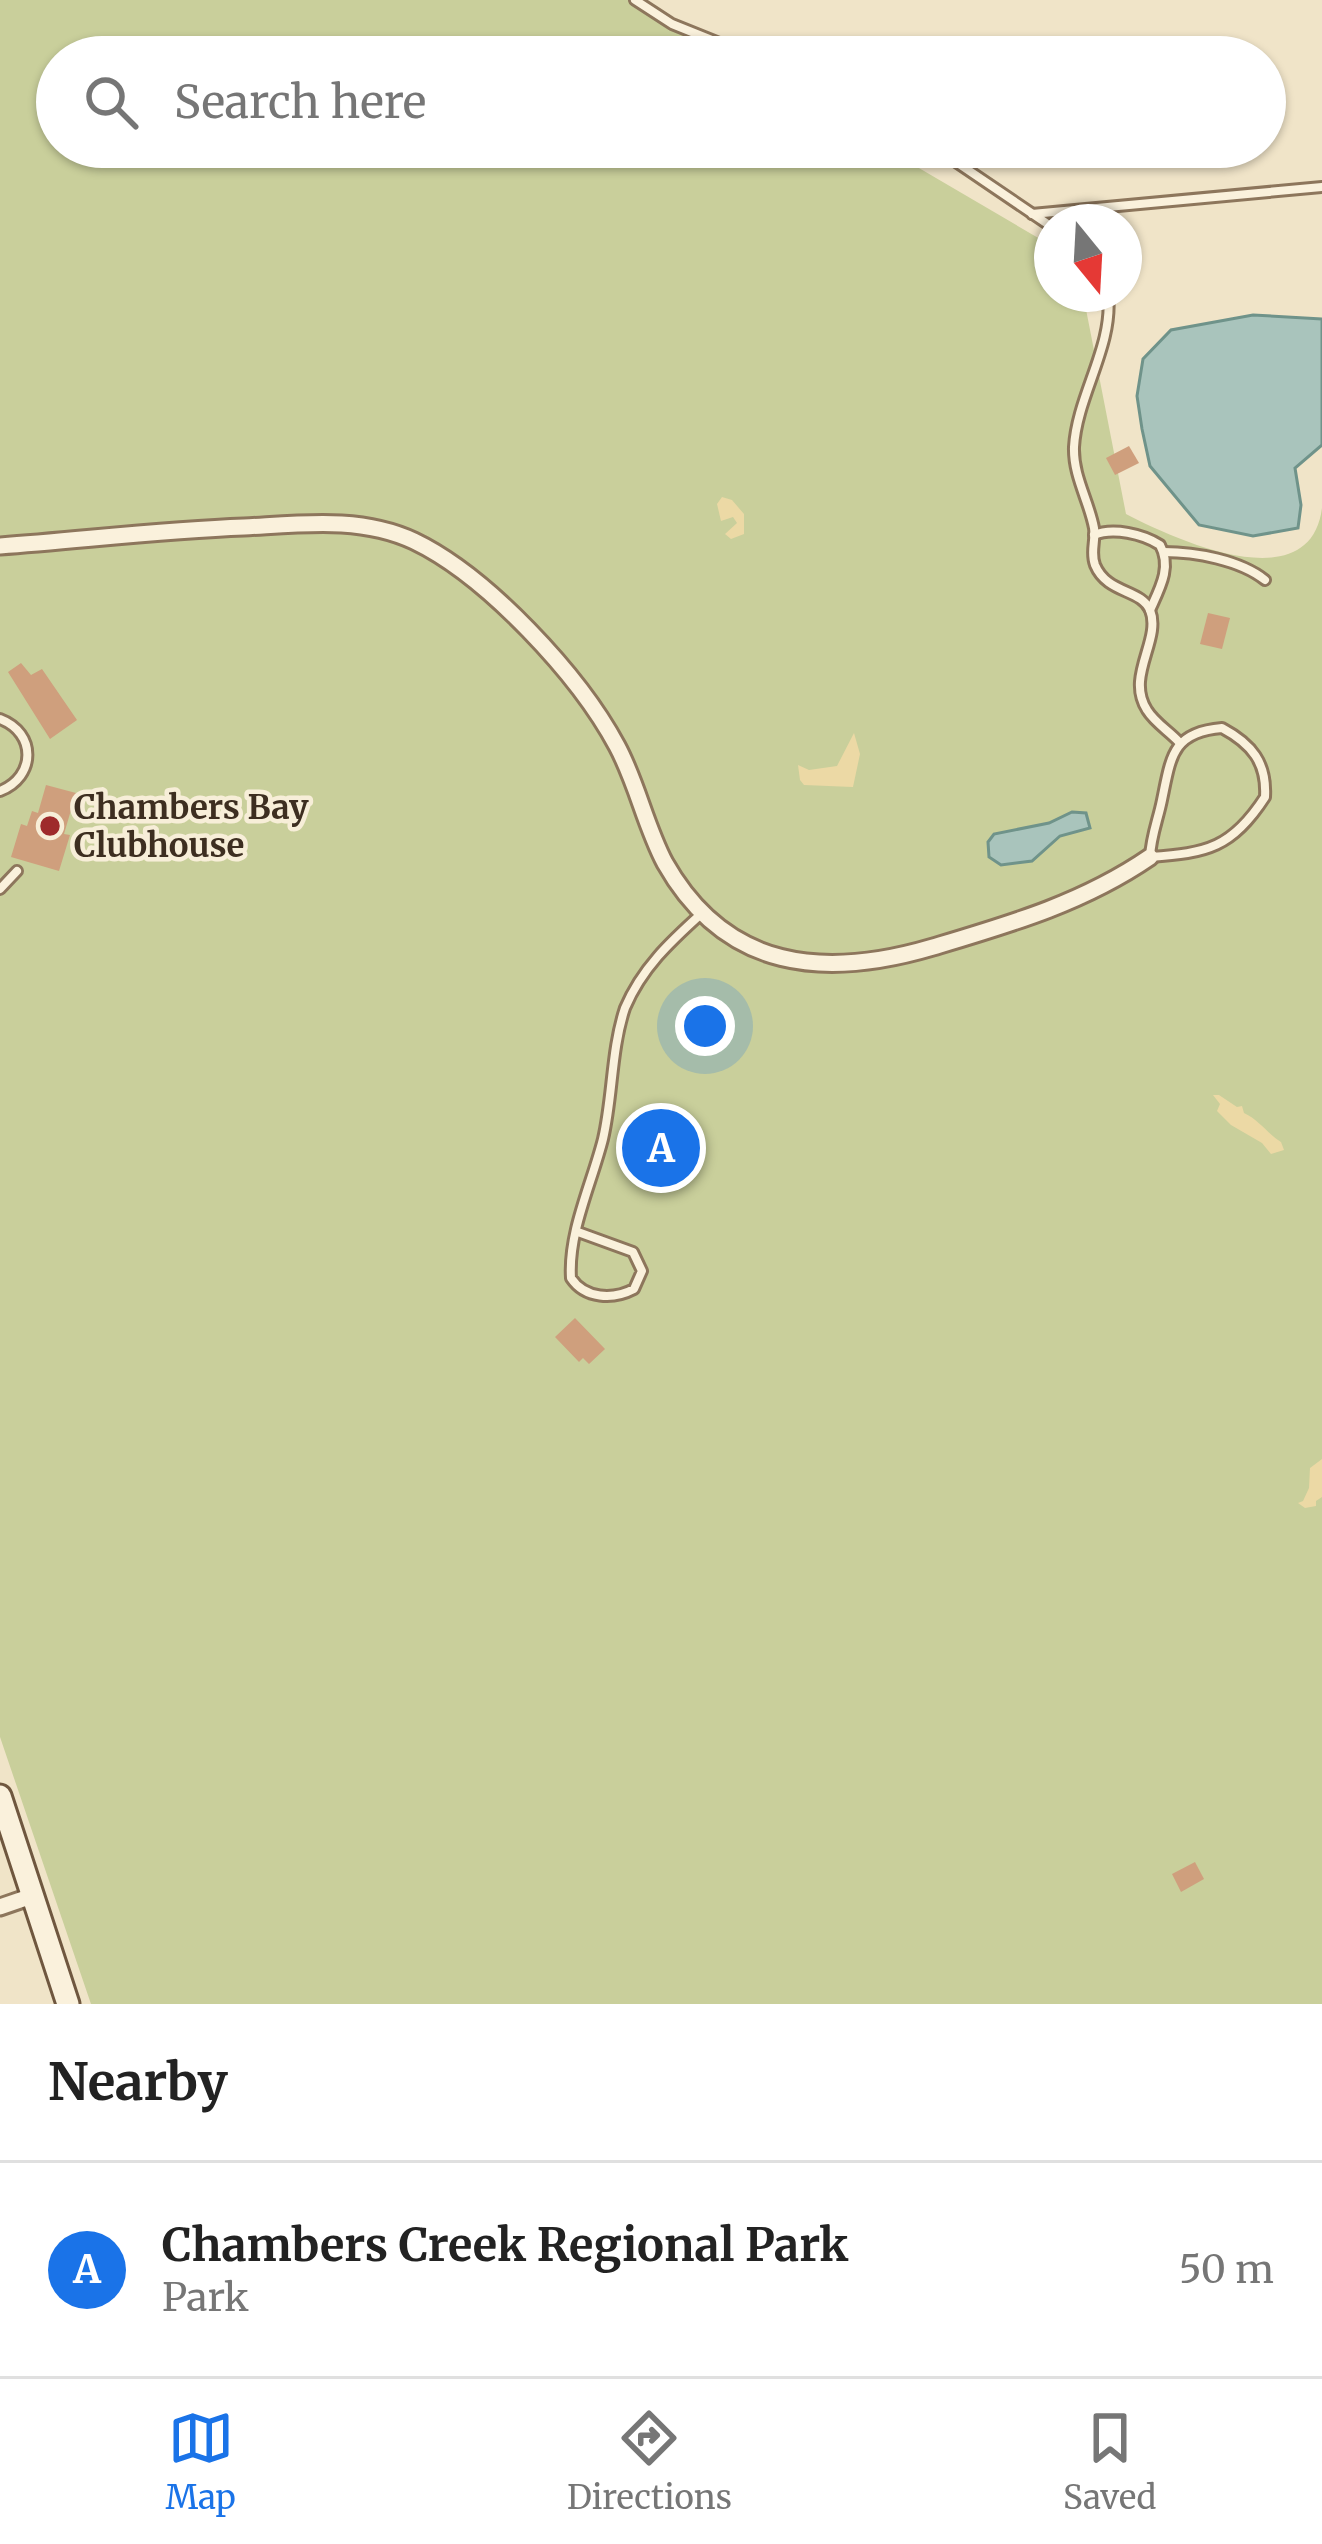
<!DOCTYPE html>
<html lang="en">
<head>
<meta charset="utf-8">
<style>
  body { margin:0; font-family:Merriweather,serif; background:#f6f6f6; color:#222 }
  .compass { position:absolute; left:1034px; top:204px; width:108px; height:108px; border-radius:50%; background:#fff; box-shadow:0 3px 9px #0004; rotate:162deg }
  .you { position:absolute; left:705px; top:1026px; width:42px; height:42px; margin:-30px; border:9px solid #fff; border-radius:50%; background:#1a73e8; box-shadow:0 0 0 18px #1a73e833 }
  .badge { display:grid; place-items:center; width:78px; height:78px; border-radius:50%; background:#1a73e8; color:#fff; font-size:39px; font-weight:700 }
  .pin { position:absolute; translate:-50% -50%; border:6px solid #fff; box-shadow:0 3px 12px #0006 }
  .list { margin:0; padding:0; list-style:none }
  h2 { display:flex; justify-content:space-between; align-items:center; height:156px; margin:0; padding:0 48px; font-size:51px }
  h2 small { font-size:39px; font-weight:400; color:#767676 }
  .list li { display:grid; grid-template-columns:78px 1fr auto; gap:36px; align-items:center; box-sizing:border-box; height:216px; padding:0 48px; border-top:3px solid #e0e0e0 }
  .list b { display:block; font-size:45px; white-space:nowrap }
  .list p { margin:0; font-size:39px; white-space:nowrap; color:#767676 }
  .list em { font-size:39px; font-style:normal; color:#767676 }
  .icon { flex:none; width:66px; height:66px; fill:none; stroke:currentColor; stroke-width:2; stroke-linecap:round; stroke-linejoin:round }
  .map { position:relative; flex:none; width:1322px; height:2004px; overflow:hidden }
  .search { position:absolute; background:#fff; box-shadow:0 3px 9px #0004; left:36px; right:36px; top:36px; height:132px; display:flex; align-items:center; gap:30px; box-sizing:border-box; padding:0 42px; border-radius:66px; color:#767676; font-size:45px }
  .sheet { height:372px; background:#fff }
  nav { display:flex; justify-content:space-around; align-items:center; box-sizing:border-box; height:168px; border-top:3px solid #e0e0e0; background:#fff; font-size:33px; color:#767676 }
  nav a { display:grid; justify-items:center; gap:6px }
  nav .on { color:#1a73e8 }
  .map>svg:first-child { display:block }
  .green { fill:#c9cf9b }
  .sand { fill:#ecd9a5 }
  .water { fill:#a9c4bc; stroke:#6f938a; stroke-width:3 }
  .building { fill:#cf9f7d }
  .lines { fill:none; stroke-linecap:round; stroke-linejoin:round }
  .lane-casing { stroke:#8d765c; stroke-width:14 }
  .street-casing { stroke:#8d765c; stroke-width:21 }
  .secondary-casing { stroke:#6f573f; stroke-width:27 }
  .lane { stroke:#faf1dc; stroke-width:8 }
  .street { stroke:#faf1dc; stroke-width:15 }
  .secondary { stroke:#faf1dc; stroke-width:21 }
  .poi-dot { fill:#9e2a2b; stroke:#f7eed8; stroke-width:4.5 }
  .labels { text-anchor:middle; stroke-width:9; stroke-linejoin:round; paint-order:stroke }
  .poi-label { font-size:33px; font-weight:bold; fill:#3d2e20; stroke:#f7eed8; text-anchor:start }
</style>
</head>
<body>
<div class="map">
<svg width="1322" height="2004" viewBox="0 0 1322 2004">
  <rect width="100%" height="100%" fill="#f0e4c8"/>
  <path class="green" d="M0,0h632l98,57h-673v90h826l169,99v48h31l43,220c48,25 184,88 196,-6v1496h-1231l-91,-267z"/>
  <g class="sand">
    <path d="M722,497l10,3 12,14v20l-13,5 -6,-5 12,-11 -4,-6 -12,4 -4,-17z"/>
    <path d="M854,733l6,21 -7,33 -49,-2 -4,-5 -2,-15 11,5 28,-4z"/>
    <path d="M1213,1095h6l18,12 5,-1 2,7c15,7 23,20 37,29l3,8 -13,4 -9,-11 -31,-18 -14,-14 3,-7z"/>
    <path d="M1322,1459v38l-6,4v5l-11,2 -7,-5 5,-2 6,-13 1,-20z"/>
  </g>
  <g class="water">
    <path d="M1253,315l69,4v126l-27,23 6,37 -3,23 -45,8 -54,-11 -49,-59 -8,-37 -5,-33 6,-37 28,-29z"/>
    <path d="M1072,812l14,1 4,15 -30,8 -28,25 -31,4 -12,-8 -1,-15 6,-8 55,-11z"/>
  </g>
  <g class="building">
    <path d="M1129,446l10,17 -24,12 -9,-17z"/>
    <path d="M1208,613l22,5 -8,31 -22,-5z"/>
    <path d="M21,663l10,12 11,-6 35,51 -27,19 -42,-67z"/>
    <path d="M46,785l30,8 -12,41 6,1 -11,36 -48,-14 10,-33 6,2 5,-15 6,2z"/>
    <path d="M575,1318l30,31 -16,15 -6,-6 -4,4 -24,-25z"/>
    <path d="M1195,1862l9,17 -23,13 -9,-18z"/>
  </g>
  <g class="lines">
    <defs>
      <g id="lane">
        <path d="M635,0l37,24 82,33"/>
        <path d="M934,147l118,80"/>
        <path d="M1032,214l290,-27"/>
        <path d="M1108,294c6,52 -31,101 -34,153 -1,29 15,54 20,81 2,13 -4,24 1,37 12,29 46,24 55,45 12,30 -25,66 -3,100 8,13 22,21 32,32"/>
        <path d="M1094,535c19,-8 49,-1 66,10 12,22 0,43 -10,65"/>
        <path d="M1164,552c31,0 76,8 101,28"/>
        <path d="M0,719c37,14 36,58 0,72"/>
        <path d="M1222,728c30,16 45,35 43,69 -33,51 -58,56 -115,60 1,-21 8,-37 12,-57 9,-43 10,-68 60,-72z"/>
        <path d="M0,889l17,-18"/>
        <path d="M578,1232l55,20 9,19 -8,18c-21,11 -49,10 -63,-11 -3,-46 21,-95 32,-139 10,-43 8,-89 22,-131 17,-40 45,-66 76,-94"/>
      </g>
      <g id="street">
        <path d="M0,546c82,-6 163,-16 244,-19 57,-3 117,-11 170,14 73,35 165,134 203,205 20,37 28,79 48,117 61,108 160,116 268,84 77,-23 150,-44 217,-90"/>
        <path d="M0,1907l32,-11"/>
      </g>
      <path id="secondary" d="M0,1796l68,208"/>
    </defs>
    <use href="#lane" class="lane-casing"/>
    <use href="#street" class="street-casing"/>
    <use href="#secondary" class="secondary-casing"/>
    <use href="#lane" class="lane"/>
    <use href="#street" class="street"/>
    <use href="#secondary" class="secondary"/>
  </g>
  <circle class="poi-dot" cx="50" cy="826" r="12"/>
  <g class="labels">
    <g class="poi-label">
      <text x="74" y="819">Chambers Bay<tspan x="74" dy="38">Clubhouse</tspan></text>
    </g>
  </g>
</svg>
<svg class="compass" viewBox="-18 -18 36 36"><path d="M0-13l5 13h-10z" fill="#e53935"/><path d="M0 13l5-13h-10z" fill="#767676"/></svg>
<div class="you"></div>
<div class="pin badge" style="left:661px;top:1148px">A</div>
<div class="search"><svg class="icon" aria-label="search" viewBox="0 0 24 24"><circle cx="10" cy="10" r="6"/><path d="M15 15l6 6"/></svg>Search here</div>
</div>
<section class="sheet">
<h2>Nearby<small></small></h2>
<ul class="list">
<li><span class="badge">A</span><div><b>Chambers Creek Regional Park</b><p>Park</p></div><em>50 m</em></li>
</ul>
</section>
<nav>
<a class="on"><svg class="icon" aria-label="map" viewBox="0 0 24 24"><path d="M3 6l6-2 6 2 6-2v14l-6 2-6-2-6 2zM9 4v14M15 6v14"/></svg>Map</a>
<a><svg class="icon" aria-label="directions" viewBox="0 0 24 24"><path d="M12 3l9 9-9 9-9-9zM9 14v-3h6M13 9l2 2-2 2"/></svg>Directions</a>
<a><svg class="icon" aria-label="saved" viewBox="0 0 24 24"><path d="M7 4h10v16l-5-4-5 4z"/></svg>Saved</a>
</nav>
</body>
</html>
